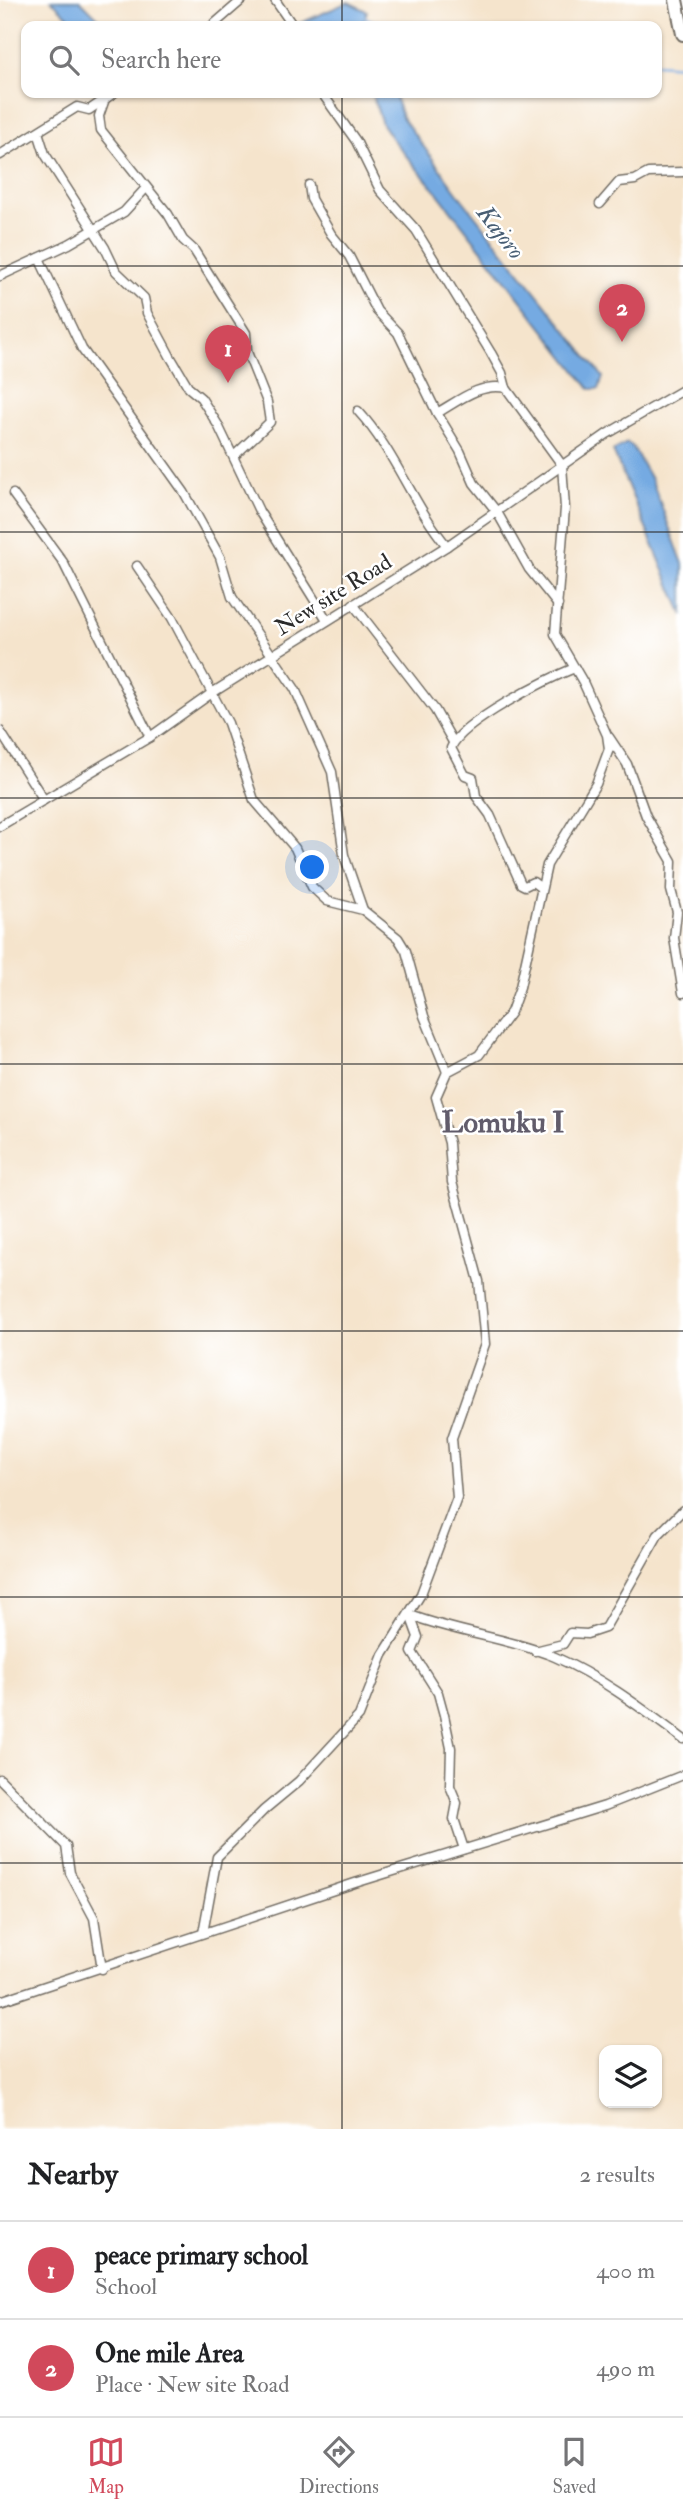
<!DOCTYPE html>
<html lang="en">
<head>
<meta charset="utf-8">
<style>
  body { margin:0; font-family:"IM FELL Double Pica",serif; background:#f6f6f6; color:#202124 }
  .controls { position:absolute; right:21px; bottom:21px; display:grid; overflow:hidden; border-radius:14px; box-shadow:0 2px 5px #0004 }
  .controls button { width:63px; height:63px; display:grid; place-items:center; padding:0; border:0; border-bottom:2px solid #e0e0e0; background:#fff; color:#202124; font:35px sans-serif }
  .you { position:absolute; left:313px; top:868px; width:24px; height:24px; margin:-18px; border:5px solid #fff; border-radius:50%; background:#1a73e8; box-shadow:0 0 0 10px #1a73e833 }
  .badge { display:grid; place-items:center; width:46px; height:46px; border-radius:50%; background:#d1495b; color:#fff; font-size:23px; font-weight:700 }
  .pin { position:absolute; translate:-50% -58px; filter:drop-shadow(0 2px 4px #0008) }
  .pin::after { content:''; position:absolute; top:37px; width:24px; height:21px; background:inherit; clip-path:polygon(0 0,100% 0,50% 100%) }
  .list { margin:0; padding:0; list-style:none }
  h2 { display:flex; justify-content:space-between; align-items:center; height:91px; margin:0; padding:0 28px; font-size:30px }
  h2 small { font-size:23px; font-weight:400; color:#757577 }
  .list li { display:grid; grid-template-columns:46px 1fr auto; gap:21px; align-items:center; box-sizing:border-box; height:98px; padding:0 28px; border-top:2px solid #e0e0e0 }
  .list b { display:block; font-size:26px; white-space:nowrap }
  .list p { margin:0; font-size:23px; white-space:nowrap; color:#757577 }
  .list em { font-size:23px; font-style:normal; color:#757577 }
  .icon { flex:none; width:38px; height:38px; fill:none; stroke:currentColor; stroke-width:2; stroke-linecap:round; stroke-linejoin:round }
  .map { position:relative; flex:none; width:683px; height:2129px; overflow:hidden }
  .search { position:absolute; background:#fff; box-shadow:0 2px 5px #0004; left:21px; right:21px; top:21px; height:77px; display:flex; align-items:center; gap:18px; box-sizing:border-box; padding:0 24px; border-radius:14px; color:#757577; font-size:26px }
  .sheet { height:287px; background:#fff }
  nav { display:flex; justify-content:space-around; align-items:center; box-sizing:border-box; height:98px; border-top:2px solid #e0e0e0; background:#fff; font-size:19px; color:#757577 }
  nav a { display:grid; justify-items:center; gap:4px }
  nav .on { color:#d1495b }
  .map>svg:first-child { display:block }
  .water { fill:#74aae2; stroke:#506a86; stroke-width:2 }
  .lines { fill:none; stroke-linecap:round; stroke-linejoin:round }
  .stream { stroke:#74aae2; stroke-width:2.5 }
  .street-casing { stroke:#726c63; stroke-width:11 }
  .primary-casing { stroke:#726c63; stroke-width:16 }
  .street { stroke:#fff; stroke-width:8 }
  .primary { stroke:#fff; stroke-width:12 }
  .grid { fill:none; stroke:#2b2b2b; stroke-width:2; stroke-opacity:0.55 }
  .labels { text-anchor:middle; stroke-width:5; stroke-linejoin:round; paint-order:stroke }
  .street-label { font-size:23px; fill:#2b2b2b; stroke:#fff }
  .water-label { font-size:24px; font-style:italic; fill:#485e74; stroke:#fff }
  .district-label { font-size:30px; font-weight:bold; fill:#615c6b; stroke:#fff }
</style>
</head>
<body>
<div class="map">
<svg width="683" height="2129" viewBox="0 0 683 2129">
  <rect width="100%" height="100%" fill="#fff"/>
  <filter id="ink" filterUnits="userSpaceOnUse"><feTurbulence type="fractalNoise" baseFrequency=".0143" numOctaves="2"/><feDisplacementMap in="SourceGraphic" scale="14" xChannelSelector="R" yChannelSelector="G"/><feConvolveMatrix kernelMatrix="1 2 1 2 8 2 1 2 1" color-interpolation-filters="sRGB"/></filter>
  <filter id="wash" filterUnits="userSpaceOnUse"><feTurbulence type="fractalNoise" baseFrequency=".00686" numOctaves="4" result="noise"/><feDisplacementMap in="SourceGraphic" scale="28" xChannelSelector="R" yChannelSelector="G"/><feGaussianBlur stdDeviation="1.57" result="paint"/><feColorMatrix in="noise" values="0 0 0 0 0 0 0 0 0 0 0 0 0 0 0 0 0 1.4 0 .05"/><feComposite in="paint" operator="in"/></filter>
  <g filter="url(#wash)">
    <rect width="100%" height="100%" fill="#f5e4cc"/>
    <g class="water">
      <path d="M51,0h29l26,26h-28z"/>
      <path d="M348,2l19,9 -3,10 -5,4 -65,1z"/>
      <path d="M372,93h22l8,24 60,82 141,178 -4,12h-9l-155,-199 -43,-51 -10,-15z"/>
      <path d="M627,443l5,3 20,35 31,83v51l-70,-164z"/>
    </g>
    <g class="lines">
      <g class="stream">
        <path d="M362,16l21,10"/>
        <path d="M657,64l26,2"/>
      </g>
    </g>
  </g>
  <g filter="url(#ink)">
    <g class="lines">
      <defs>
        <g id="street">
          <path d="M275,0l18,26"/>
          <path d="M212,26l30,-26"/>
          <path d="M105,99l-6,17 2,14 67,84 15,26 11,10 52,83 1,19 20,50 3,20 -36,34"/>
          <path d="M38,132l7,22 60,94 11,23 28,27 3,15 23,43 19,32 12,10 17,27 41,86 68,109"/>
          <path d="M0,155l77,-48 12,3 25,-17"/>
          <path d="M309,185l2,14 20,35 18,22 28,55 21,22 39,80 23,38 14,32 23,29 32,57 29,36"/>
          <path d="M600,204l19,-22 16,-2 13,-7 35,-1"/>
          <path d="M39,258l43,91 102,143 36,65 12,40 63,92 37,83 12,83 19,55"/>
          <path d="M0,276l69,-32 55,-32 22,-24"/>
          <path d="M358,411c37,40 54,93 89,135"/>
          <path d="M437,413c21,-12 44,-31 69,-25"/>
          <path d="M13,494l50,68 87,175"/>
          <path d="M137,566l35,52 56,105 26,77 41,48 17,39 15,14 36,9 35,28 8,13 18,65 23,56"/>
          <path d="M353,604l82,106 18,32"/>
          <path d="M0,731l44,69"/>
          <path d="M609,737l18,27 19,52 26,45 -1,29 6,22 -3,26 9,55"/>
          <path d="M0,826l150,-89 62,-44 235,-147 160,-112 76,-44"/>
          <path d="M541,888l-8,-6 -8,4 -4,-2 -31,-69 -14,-19 -3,-18 -8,-3 -14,-27c9,-25 99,-71 124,-80"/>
          <path d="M410,1615c47,18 99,23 145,42 46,20 89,53 128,82"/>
          <path d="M410,1615l8,22 -6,15 26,41 6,22 7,33 -1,38 7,17 -3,16 10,30"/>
          <path d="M535,1651l28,-7 7,-11 17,1 18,-6 53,-93 25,-25"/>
          <path d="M0,1779l66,67 4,27 24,45 8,51"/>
          <path d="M203,1933l14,-76 47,-47 35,-29 60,-65 24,-61 38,-61 36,-96 -5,-60 33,-94 -6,-63 -27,-99 -3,-39 -13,-46 11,-25 32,-17 32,-43 9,-25 27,-122 49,-81 13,-35 -2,-14 -24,-53 -28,-48 10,-126 -3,-43 -56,-77 -4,-15 -11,-20 -75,-123 -36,-40 -24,-49 -34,-48"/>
          <path d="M0,2001l355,-118 250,-77 78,-31"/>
        </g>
        <path id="primary" d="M676,0l7,34"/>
      </defs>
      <use href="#street" class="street-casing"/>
      <use href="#primary" class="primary-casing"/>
      <use href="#street" class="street"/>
      <use href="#primary" class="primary"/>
    </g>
  </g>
  <path class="grid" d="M342,0v26M342,93v2036M0,266h683M0,532h683M0,798h683M0,1064h683M0,1331h683M0,1597h683M0,1863h683"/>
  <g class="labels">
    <g class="street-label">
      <text transform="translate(333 594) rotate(-32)" y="8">New site Road</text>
    </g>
    <g class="water-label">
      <text transform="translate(501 232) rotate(52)" y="8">Kajoro</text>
    </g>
    <g class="district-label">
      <text x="503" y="1132">Lomuku I</text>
    </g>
  </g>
</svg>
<div class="controls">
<button><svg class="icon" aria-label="layers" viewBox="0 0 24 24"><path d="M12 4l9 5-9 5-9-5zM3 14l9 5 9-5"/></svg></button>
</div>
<div class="you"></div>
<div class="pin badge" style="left:228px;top:383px">1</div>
<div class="pin badge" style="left:622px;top:342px">2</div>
<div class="search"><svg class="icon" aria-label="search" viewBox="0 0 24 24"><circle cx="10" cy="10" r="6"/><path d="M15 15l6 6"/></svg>Search here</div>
</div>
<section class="sheet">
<h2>Nearby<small>2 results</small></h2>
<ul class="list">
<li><span class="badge">1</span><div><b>peace primary school</b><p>School</p></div><em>400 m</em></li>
<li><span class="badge">2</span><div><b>One mile Area</b><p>Place · New site Road</p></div><em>490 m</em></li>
</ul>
</section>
<nav>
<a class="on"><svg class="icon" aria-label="map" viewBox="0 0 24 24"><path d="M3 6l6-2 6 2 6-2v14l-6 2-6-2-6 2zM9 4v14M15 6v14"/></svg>Map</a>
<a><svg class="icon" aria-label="directions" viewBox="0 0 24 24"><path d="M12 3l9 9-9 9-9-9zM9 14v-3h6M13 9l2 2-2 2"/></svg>Directions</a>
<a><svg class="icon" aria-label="saved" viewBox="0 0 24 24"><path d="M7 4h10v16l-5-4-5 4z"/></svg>Saved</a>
</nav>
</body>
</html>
